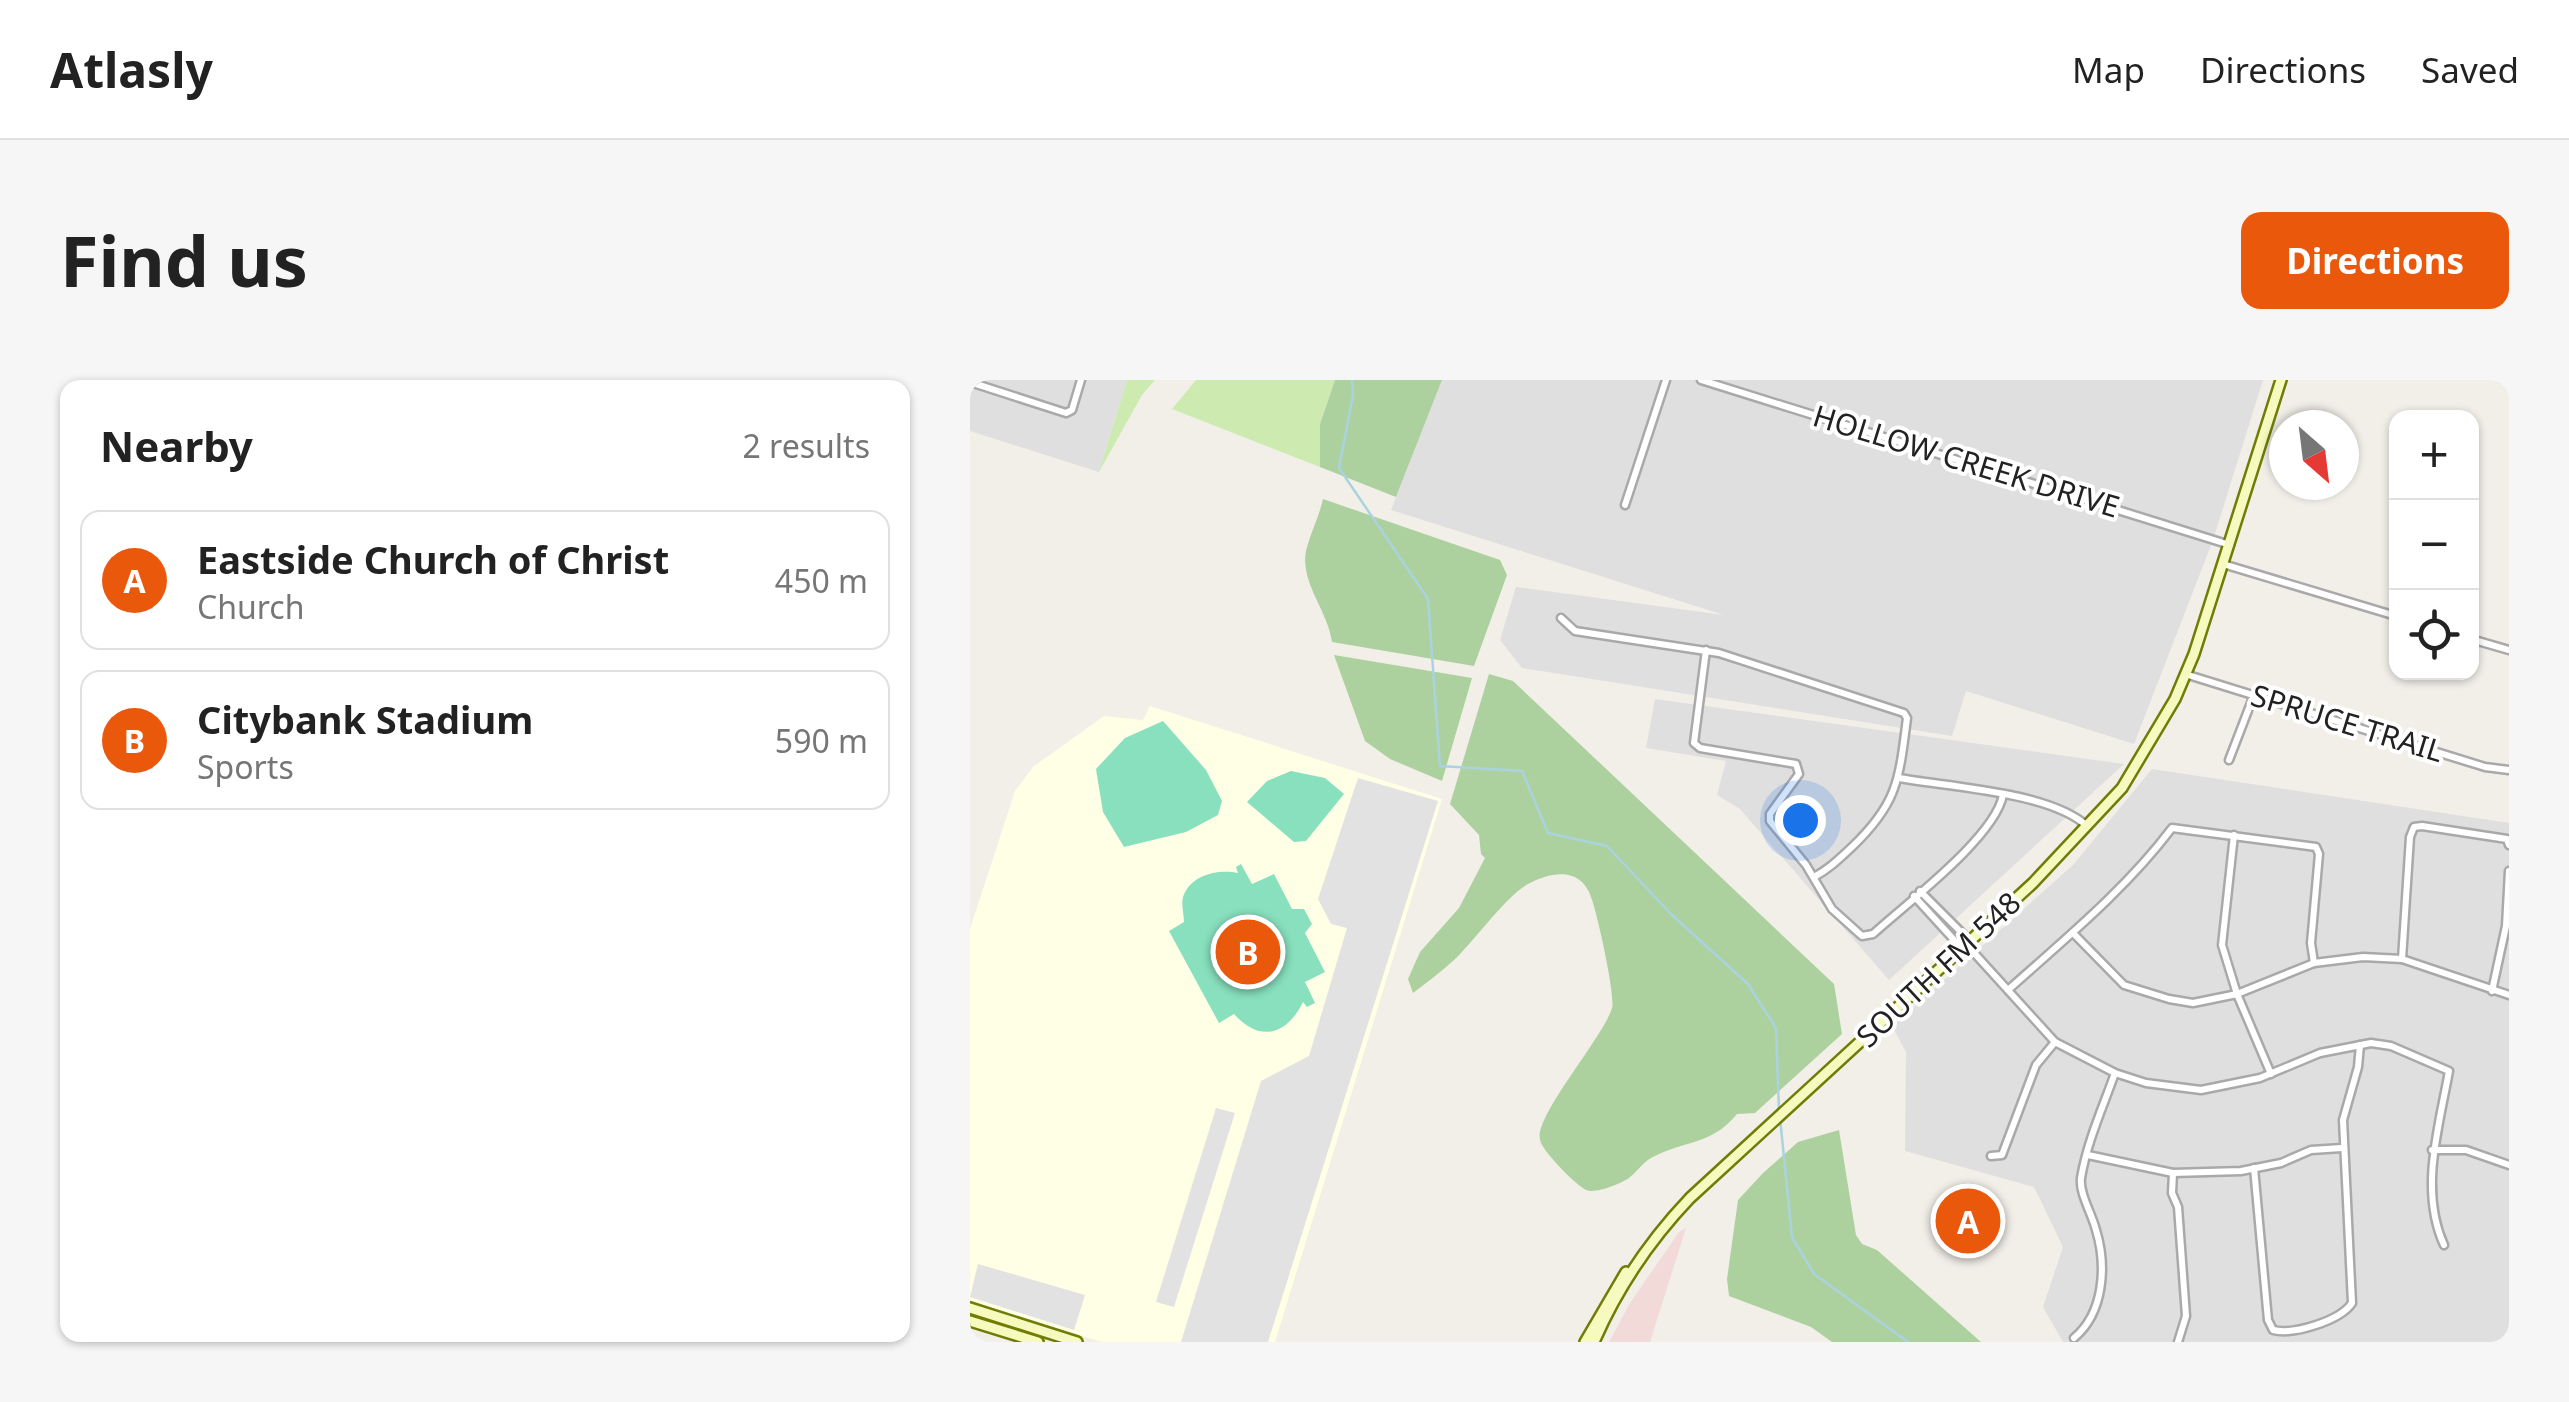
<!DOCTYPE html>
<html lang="en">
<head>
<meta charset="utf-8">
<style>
  body { margin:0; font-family:"Noto Sans",sans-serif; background:#f6f6f6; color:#222 }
  .controls { position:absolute; right:30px; top:30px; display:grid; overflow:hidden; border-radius:20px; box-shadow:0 2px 8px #0004 }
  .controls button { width:90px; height:90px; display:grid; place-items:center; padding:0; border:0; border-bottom:2px solid #e0e0e0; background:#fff; color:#222; font:50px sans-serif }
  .compass { position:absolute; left:1299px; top:30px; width:90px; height:90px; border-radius:50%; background:#fff; box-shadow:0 2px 8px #0004; rotate:152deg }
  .you { position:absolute; left:830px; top:440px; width:35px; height:35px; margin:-25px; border:8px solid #fff; border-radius:50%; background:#1a73e8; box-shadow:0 0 0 15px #1a73e833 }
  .badge { display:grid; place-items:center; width:65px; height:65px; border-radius:50%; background:#ea580c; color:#fff; font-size:32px; font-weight:700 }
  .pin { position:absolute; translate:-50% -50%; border:5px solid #fff; box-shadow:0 2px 10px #0006 }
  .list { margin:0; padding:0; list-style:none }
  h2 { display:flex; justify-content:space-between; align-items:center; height:130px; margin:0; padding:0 40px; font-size:42px }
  h2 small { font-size:32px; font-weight:400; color:#767676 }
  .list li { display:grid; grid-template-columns:65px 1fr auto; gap:30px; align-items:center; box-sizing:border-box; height:140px; margin:0 20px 20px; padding:0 20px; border:2px solid #e0e0e0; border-radius:20px }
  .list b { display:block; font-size:38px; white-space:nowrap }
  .list p { margin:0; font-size:32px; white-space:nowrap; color:#767676 }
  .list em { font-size:32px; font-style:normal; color:#767676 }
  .icon { flex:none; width:55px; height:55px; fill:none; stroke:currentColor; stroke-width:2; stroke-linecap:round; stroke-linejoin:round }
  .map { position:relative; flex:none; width:1539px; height:962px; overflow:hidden; border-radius:20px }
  header { display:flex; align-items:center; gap:60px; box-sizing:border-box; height:140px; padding:0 50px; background:#fff; border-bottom:2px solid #e0e0e0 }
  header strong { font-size:48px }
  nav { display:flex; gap:55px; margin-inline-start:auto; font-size:35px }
  .intro { display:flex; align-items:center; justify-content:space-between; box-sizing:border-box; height:240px; padding:0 60px }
  h1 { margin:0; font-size:70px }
  .button { padding:25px 45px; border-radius:20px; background:#ea580c; color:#fff; font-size:35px; font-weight:700 }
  main { display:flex; gap:60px; padding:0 60px }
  aside { flex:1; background:#fff; border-radius:20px; box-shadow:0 2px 8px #0004 }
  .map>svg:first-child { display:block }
  .residential { fill:#e0dfdf }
  .commercial { fill:#f2dad9 }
  .education { fill:#ffffe5 }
  .grass { fill:#cdebb0 }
  .forest { fill:#add19e }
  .pitch { fill:#88e0be }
  .parking { fill:#e2e2e2 }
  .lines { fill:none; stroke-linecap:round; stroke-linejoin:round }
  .stream { stroke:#aad3df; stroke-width:2.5 }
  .minor-casing { stroke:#a9a9a9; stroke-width:11 }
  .secondary-casing { stroke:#707d05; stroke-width:14 }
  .minor { stroke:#fff; stroke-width:6 }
  .secondary { stroke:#f7fabf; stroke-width:9 }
  .labels { text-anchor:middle; stroke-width:8; stroke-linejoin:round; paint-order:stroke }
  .street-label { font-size:30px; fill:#222; stroke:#fff }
</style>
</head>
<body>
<header>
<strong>Atlasly</strong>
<nav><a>Map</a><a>Directions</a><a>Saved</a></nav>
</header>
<div class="intro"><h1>Find us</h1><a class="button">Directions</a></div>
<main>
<aside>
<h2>Nearby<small>2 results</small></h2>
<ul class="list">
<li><span class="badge">A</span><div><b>Eastside Church of Christ</b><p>Church</p></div><em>450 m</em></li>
<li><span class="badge">B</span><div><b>Citybank Stadium</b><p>Sports</p></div><em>590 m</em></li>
</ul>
</aside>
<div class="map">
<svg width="1539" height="962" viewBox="0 0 1539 962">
  <rect width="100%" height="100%" fill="#f2efe9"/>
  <g class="residential">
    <path d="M0,0h157l-28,92 -129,-41z"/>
    <path d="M472,0h821l-50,160 -79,204 -168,-53 -14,45 -430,-68 -22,-28 16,-53 208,28 -333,-105z"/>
    <path d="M685,319l469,65 -235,216 -149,-171 -23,-14 9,-34 -80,-13z"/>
    <path d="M1182,389l357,54v519h-446l-20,-35 20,-60 -29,-60 -129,-36 1,-99 -14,-26 181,-161z"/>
  </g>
  <path class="commercial" d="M716,848l-36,114h-41l21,-39 49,-71z"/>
  <path class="education" d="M180,326l292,93 -167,543h-173l-132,-41v-372l45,-138 18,-24 71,-51 39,4z"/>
  <g class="grass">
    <path d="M157,0h28l-13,15 -43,77z"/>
    <path d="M226,0h139l-15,44v43l-148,-58z"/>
  </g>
  <g class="forest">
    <path d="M365,0h107l-46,117 -76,-30v-43z"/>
    <path d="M353,119l177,61 7,15 -33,91 -142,-24c-4,-31 -32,-59 -26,-91 4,-17 13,-34 17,-52z"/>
    <path d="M364,275l138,23 -30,103 -52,-22 -25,-18z"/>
    <path d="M519,294l24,7 321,303 8,50 -87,79 -18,1c-26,32 -53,26 -86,44 -9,5 -14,14 -22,20 -9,6 -33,16 -43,12 -10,-5 -44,-39 -46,-50 -6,-24 63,-102 72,-132 4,-11 -15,-96 -21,-111 -10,-30 -39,-26 -63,-13 -21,11 -54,57 -74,76 -13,12 -27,22 -41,33l-5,-14 12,-27 39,-44 26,-50 -4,-4 -2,-19 -29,-31z"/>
    <path d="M869,750l17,105 6,9 15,6 104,92h-149l-21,-15 -82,-31 -2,-17 11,-79 25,-27 35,-31z"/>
  </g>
  <g class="pitch">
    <path d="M193,341l43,49 16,31 -4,14 -32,17 -62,15 -21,-35 -7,-43 29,-31z"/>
    <path d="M321,391l34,7 19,16 -38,47 -12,1 -47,-40 20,-21z"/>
    <path d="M271,484l11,20 22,-10 18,35h12l8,15 -7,9 20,39 -20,10 10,21 -8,4 -4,-5c-16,33 -43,41 -69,12l-15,9 -50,-92 15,-9c0,-7 -3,-18 -1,-25 8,-23 36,-28 55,-24l-2,-6z"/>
  </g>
  <g class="parking">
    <path d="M388,398l80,23 -170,541h-87l80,-261 48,-25 38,-128 -16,-4 -13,-25z"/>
    <path d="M246,728l19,5 -61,194 -18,-5z"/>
    <path d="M8,884l107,31 -11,35 -104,-33z"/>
  </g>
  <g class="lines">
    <g class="stream">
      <path d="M382,0l1,15 -14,73 89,131 12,167 82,5 26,62 59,13 65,69 76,69 28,44 3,82"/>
      <path d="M810,738l12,119 22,37 94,68"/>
    </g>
    <defs>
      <g id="minor">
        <path d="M731,0l529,165"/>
        <path d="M0,2l96,31 6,-3 9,-30"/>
        <path d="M655,125l41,-125"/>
        <path d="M1253,184l173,52"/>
        <path d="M591,238l14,13 144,22 185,60 3,5c-8,62 -9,85 -55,129 -13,12 -23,22 -38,30"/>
        <path d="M1501,259l38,11"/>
        <path d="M736,270l-12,93 6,5 96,16 3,10 -29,40v7l36,44 26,44 30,27 11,-2c34,-31 122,-97 130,-139"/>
        <path d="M1215,294l300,93 24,3"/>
        <path d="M1259,380l25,-65"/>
        <path d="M929,398c51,9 151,14 188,48"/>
        <path d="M1264,455l-12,110 15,49 34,80"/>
        <path d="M950,511l43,43 3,10 89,98 60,31 31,10 55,7 59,-12 60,-25 51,-10 20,3 58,25c-10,56 -30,119 -5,174"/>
        <path d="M944,516l41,45 10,3"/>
        <path d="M1103,553l51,52 45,14 24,4 44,-9 77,-31 49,-6 39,2 107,36"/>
        <path d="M1432,579l8,-122 4,-10 8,-1 85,13 2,6"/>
        <path d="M1038,610c57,-51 118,-101 164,-162l144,19 3,7 -8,89 3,20"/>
        <path d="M1522,611l14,-65 3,-55"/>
        <path d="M1462,770h34l43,15"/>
        <path d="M1118,775l85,18 68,-2 40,-8 30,-13 31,-2"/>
        <path d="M1021,776l11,-1 34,-90 19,-23"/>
        <path d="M1284,788l14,152 5,10c20,5 67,-9 79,-27l-9,-183 15,-53 2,-22"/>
        <path d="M1203,793l-1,20 6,14 8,109 -8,26"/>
        <path d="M1104,958c30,-25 33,-72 22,-108 -4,-16 -17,-37 -15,-52 6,-36 22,-71 34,-105"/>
      </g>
      <g id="secondary">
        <path d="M0,928l107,34"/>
        <path d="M0,941l68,21"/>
        <path d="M615,962l41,-70"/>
        <path d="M624,962c23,-53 56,-102 96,-144l343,-315 89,-95 53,-89 19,-45 87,-274"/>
      </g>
    </defs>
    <use href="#minor" class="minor-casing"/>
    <use href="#secondary" class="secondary-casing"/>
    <use href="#minor" class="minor"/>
    <use href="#secondary" class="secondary"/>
  </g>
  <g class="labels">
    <g class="street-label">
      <text transform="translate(996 82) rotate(17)" y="10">HOLLOW CREEK DRIVE</text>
      <text transform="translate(1377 344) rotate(17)" y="10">SPRUCE TRAIL</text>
      <text transform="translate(969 590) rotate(-43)" y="10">SOUTH FM 548</text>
    </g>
  </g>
</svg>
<div class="controls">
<button>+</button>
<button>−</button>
<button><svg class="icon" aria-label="locate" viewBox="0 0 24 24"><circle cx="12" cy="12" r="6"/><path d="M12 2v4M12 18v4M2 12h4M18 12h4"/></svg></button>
</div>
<svg class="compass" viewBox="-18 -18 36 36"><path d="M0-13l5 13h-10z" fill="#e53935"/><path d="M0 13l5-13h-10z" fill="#767676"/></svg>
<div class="you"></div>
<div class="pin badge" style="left:998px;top:841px">A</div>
<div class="pin badge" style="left:278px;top:572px">B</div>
</div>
</main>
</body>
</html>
